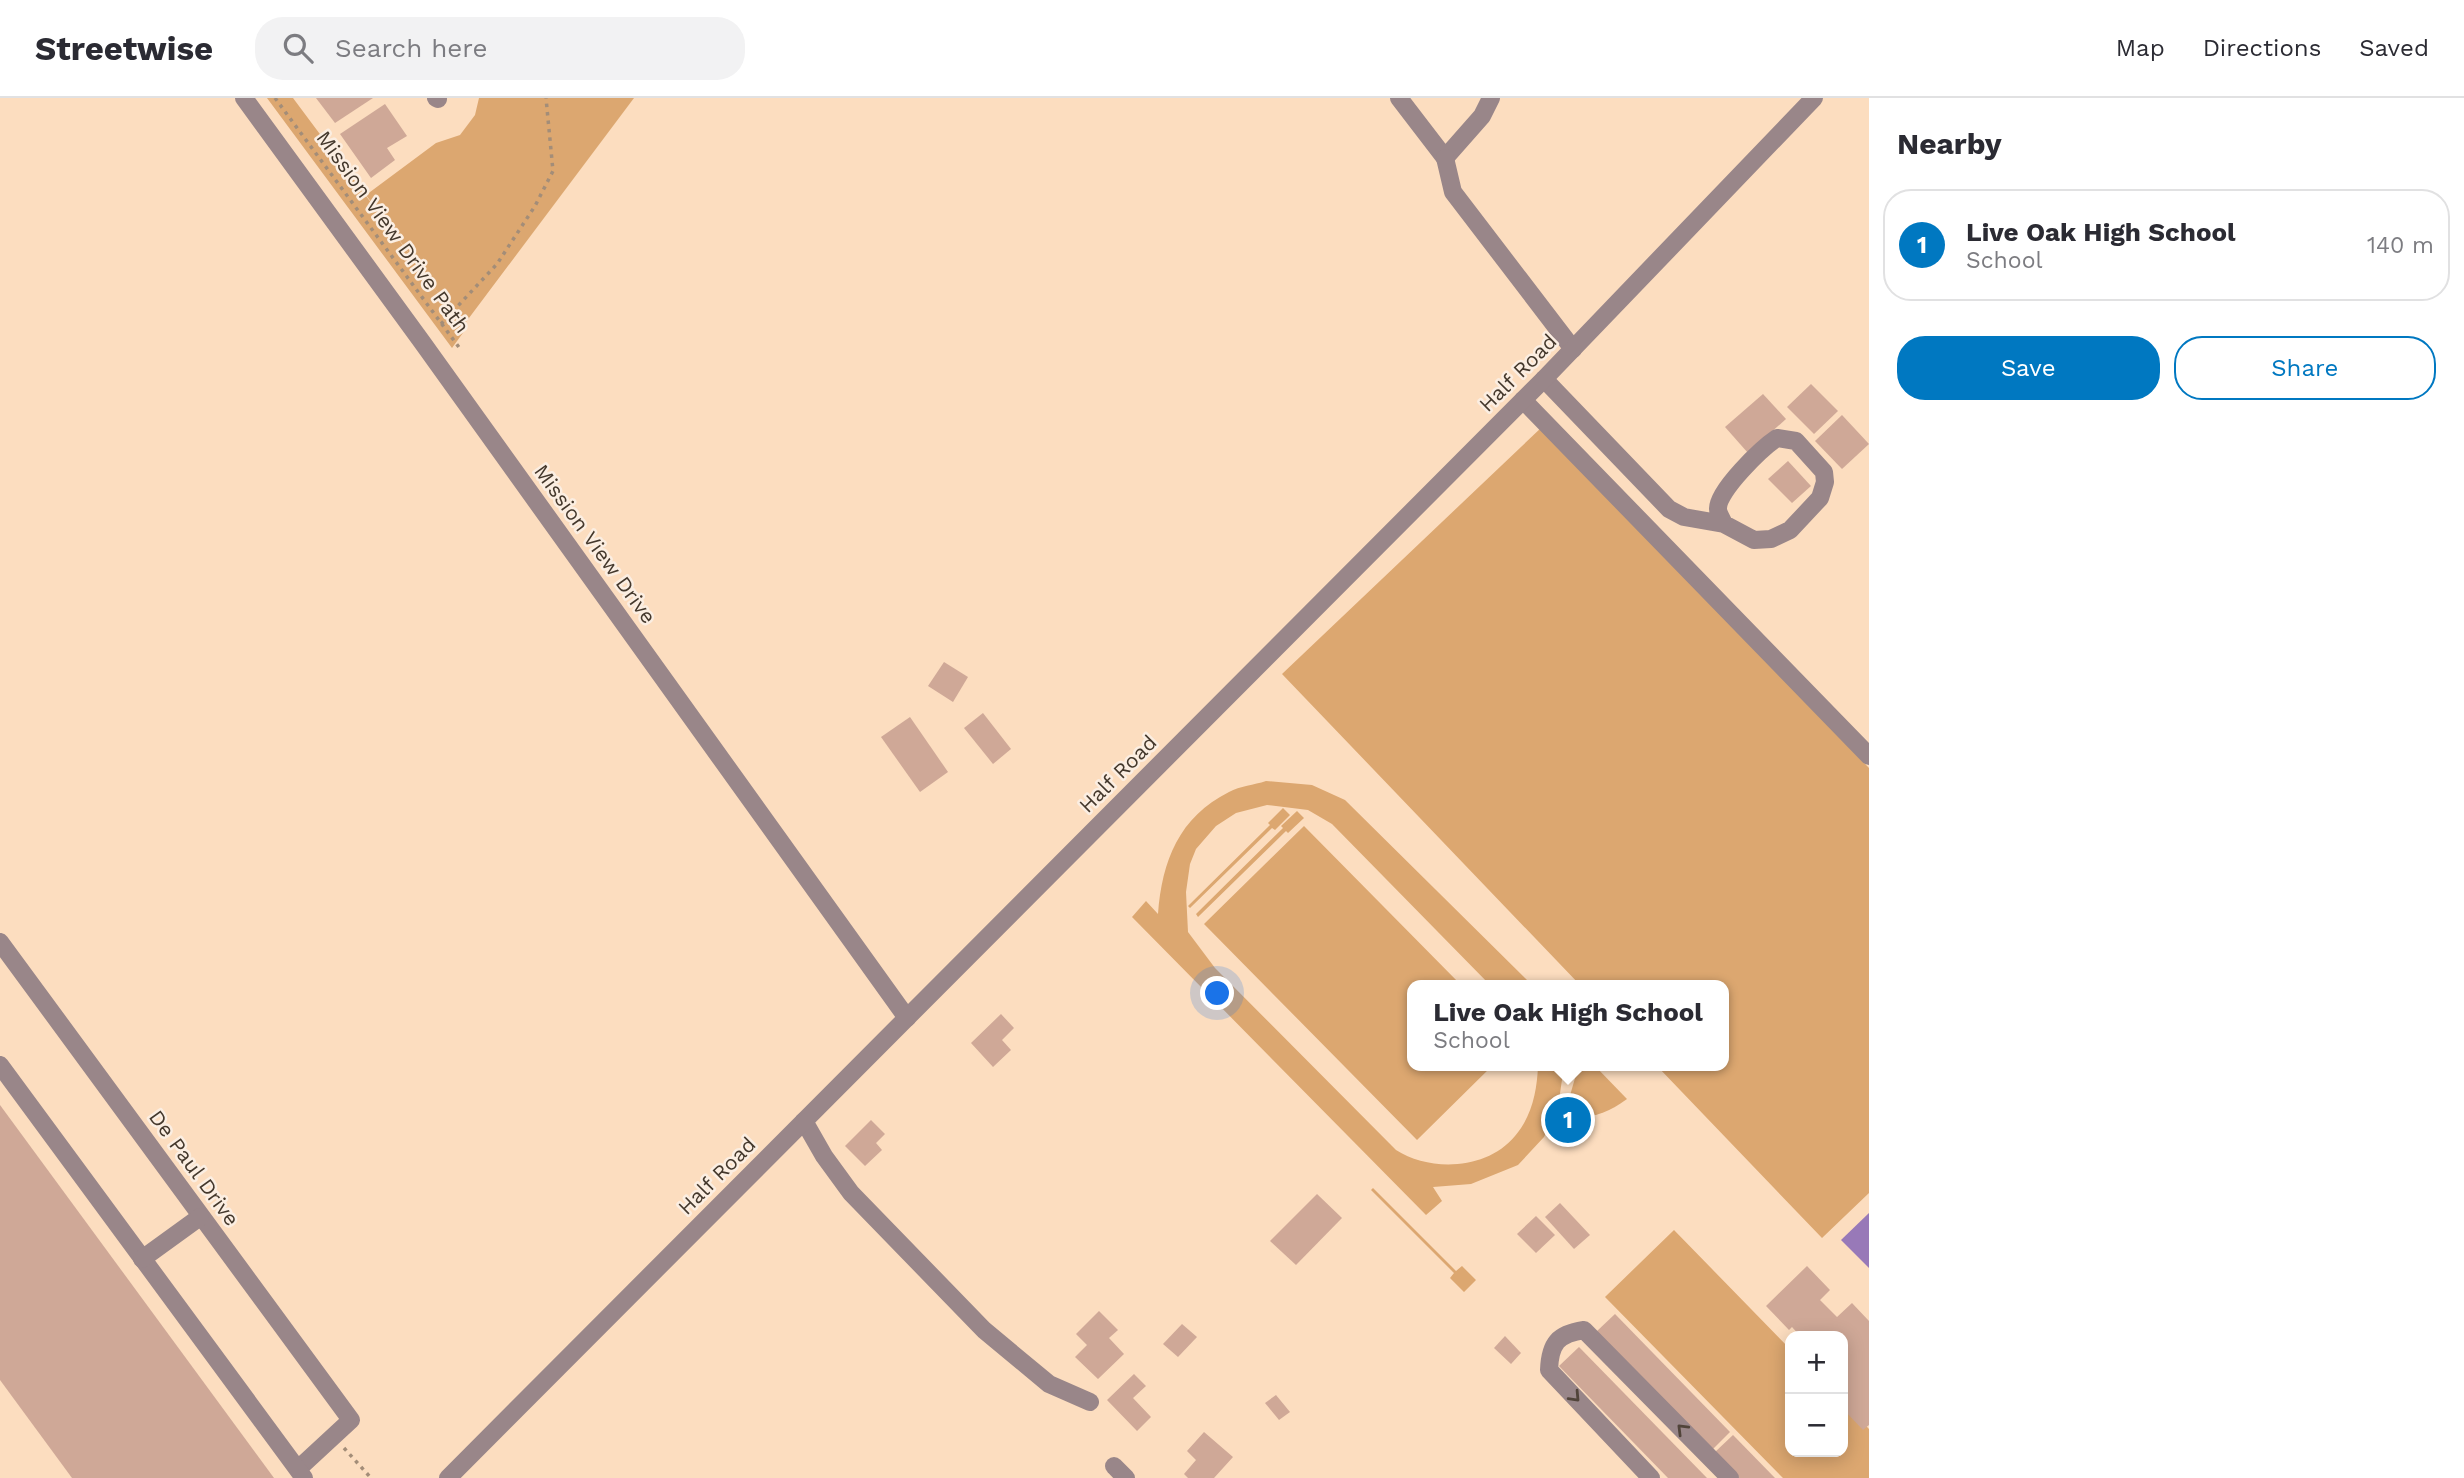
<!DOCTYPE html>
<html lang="en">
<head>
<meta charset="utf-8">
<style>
  body { margin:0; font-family:"Work Sans",sans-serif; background:#f2f2f3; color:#2b2b33 }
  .controls { position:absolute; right:21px; bottom:21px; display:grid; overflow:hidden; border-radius:14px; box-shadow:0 4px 18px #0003 }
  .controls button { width:63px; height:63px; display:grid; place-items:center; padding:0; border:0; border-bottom:2px solid #e1e1e2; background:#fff; color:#2b2b33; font:35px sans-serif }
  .you { position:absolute; left:1218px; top:896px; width:24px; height:24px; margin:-18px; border:5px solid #fff; border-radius:50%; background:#1a73e8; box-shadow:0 0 0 10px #1a73e833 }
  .badge { display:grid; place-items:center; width:46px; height:46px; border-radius:50%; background:#0078c1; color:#fff; font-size:23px; font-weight:700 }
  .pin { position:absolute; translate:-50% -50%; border:4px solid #fff; box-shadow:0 2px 7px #0006 }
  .popup { position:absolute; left:1407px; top:882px; width:322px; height:91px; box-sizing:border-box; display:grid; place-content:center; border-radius:14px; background:#fff; filter:drop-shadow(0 2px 5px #0005); font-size:23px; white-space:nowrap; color:#7c7c81 }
  .popup b { font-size:26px; color:#2b2b33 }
  .popup::after { content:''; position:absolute; left:50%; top:100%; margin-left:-14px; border:14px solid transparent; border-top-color:#fff }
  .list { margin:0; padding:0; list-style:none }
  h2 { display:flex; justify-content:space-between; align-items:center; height:91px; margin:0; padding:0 28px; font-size:30px }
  h2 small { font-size:23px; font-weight:400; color:#7c7c81 }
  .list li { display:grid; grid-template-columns:46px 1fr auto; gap:21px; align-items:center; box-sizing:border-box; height:112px; margin:0 14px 14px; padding:0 14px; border:2px solid #e1e1e2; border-radius:28px }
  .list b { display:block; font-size:26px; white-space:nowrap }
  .list p { margin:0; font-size:23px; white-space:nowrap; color:#7c7c81 }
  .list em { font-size:23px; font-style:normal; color:#7c7c81 }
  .actions { display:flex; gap:14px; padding:21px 28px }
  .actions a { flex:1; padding:16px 0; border:2px solid #0078c1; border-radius:28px; text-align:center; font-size:24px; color:#0078c1 }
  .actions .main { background:#0078c1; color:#fff }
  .icon { flex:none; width:38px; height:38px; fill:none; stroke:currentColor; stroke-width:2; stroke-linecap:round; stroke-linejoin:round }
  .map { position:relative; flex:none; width:1869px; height:1380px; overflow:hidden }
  header { display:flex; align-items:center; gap:42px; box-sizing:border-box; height:98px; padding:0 35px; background:#fff; border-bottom:2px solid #e1e1e2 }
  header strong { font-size:33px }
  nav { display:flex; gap:38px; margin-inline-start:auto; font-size:24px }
  .search { width:490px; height:63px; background:#f2f2f3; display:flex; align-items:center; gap:18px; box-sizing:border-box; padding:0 24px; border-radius:28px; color:#7c7c81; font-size:26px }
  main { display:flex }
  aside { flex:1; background:#fff }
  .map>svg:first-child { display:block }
  .green { fill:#dca770 }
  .water { fill:#9879b8 }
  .building { fill:#cfa897 }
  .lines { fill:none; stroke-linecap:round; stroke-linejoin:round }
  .path { stroke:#a38d78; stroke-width:3.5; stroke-dasharray:3.5 5; stroke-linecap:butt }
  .minor { stroke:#998689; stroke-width:18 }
  .oneway { stroke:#51443a }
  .labels { text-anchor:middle; stroke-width:5; stroke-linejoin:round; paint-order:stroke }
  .street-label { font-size:21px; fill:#44382c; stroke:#fbeee2 }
</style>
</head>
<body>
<header>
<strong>Streetwise</strong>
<div class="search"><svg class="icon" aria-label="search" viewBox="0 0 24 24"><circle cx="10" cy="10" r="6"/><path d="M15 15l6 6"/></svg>Search here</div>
<nav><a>Map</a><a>Directions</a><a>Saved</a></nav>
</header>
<main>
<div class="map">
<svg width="1869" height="1380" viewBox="0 0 1869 1380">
  <rect width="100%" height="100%" fill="#fcddbf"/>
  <g class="green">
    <path d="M267,0h26l161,216 -88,-119 70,-52 24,-8 15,-20 4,-17h155l-171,228 2,4 -13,18z"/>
    <path d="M1542,329l327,341v425l-47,45 -165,-172h67v-81h-144l-298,-311z"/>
    <path d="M1266,683l46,4 33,15 187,185h-42l-158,-161 -24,-14 -41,-5 -31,8 -20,13 -20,23 -6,15 -4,28 2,40 27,36 181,182c34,22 91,20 119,-14 17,-20 22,-45 23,-70h26l-6,41 -14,30 -26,28 -47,19 -38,3 9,14 -16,14 -294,-298 14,-16 12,13c4,-53 21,-97 71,-122 11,-6 25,-7 37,-11z"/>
    <path d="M1283,710l7,7 -15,15 -3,-2 -82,80 -2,-2 82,-81 -2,-2z"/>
    <path d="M1297,713l7,7 -16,15 -2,-2 -88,86 -2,-3 87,-86 -2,-2z"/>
    <path d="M1304,728l157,159h-49v81h80l-75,74 -213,-216z"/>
    <path d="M1584,968h11l32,33c-21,15 -37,21 -63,17l14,-48z"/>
    <path d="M1373,1090l83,83 6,-5 14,14 -12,12 -14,-14 4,-5 -83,-83z"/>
    <path d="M1674,1132l116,119v103h53v-50l26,27v49h-86l-178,-181z"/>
  </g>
  <path class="water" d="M1869,1115v55l-28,-28z"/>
  <g class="building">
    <path d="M316,0h57l-38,25z"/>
    <path d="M385,6l22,32 -20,12 8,12 -24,18 -31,-44z"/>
    <path d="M1811,286l27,27 -24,23 -27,-27z"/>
    <path d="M1763,296l23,25 -38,34 -23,-26z"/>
    <path d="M1842,317l27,29 -27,25 -27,-28z"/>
    <path d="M1788,363l23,25 -19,17 -24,-24z"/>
    <path d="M944,564l24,15 -15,25 -25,-16z"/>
    <path d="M983,615l28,36 -18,15 -29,-36z"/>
    <path d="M910,619l38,55 -28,20 -39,-55z"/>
    <path d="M1001,916l13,14 -12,12 9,10 -18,17 -22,-24z"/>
    <path d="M0,1007l274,373h-202l-72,-98z"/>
    <path d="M871,1022l14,14 -9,9 6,7 -17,16 -20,-20z"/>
    <path d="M1317,1096l25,24 -46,47 -26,-24z"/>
    <path d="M1560,1105l30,32 -16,14 -29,-32z"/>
    <path d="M1536,1118l19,19 -19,18 -19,-19z"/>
    <path d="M1807,1168l23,24 -10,10 17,17 15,-14 17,18v104l-6,5 -20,-21v-73h-43l-8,-9 -3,3 -23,-24z"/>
    <path d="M1099,1213l19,19 -9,8 15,16 -26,25 -23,-22 12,-12 -11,-11z"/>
    <path d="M1615,1216l115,118 -18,18 -116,-118z"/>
    <path d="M1182,1226l15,13 -19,20 -15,-13z"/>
    <path d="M1505,1238l16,17 -10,11 -17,-16z"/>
    <path d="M1579,1249l128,131h-39l-109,-112z"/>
    <path d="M1134,1276l12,12 -13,12 18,19 -14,14 -30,-31z"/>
    <path d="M1276,1297l14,17 -11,8 -14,-17z"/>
    <path d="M1204,1334l29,25 -19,21h-26l-4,-4 12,-14 -9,-9z"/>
    <path d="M1733,1337l42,43h-36l-25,-25z"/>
  </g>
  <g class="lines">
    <g class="path">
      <path d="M275,0l186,252"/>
      <path d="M441,226l56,-60 38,-58 18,-35 -7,-73"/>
      <path d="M344,1350l27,30"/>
    </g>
    <g class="minor">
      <path d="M244,0l178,244 485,676"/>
      <path d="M436,0l2,1"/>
      <path d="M1399,0l46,60 37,-42 9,-18"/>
      <path d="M1445,60l8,34 120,157"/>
      <path d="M1544,281l125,130 15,8 40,7 30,16 17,-1 19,-9 30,-32 5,-16 -1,-10 -28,-31 -19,-3c-15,10 -60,53 -59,71 0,4 4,10 6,15"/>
      <path d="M1523,302l346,356"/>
      <path d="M0,844l351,478 -53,49"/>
      <path d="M0,967l304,413"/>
      <path d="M804,1023l20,35 27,37 133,137 65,54 41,18"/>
      <path d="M142,1161l58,-42"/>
      <path d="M1114,1368l12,12"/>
      <path d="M448,1380l1096,-1099 270,-281"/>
      <path d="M1651,1380l-102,-108c1,-27 9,-36 35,-40l146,148"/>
    </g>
  </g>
  <defs><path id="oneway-chevron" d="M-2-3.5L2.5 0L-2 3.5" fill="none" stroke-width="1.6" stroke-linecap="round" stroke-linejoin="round" transform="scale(1.75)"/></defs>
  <g class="oneway">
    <use href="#oneway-chevron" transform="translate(1575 1299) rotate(47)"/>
    <use href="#oneway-chevron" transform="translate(1682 1331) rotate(-135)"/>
  </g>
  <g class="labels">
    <g class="street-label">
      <text transform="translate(393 134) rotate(54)" y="7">Mission View Drive Path</text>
      <text transform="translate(1518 275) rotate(-45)" y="7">Half Road</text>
      <text transform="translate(595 446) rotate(54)" y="7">Mission View Drive</text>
      <text transform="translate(1118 676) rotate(-45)" y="7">Half Road</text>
      <text transform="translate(194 1070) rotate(54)" y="7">De Paul Drive</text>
      <text transform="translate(717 1078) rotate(-45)" y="7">Half Road</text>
    </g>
  </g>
</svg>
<div class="controls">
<button>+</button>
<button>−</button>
</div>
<div class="you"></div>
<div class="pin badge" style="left:1568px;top:1022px">1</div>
<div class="popup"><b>Live Oak High School</b>School</div>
</div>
<aside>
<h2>Nearby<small></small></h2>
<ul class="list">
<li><span class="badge">1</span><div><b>Live Oak High School</b><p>School</p></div><em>140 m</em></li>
</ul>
<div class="actions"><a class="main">Save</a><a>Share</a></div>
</aside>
</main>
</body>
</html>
